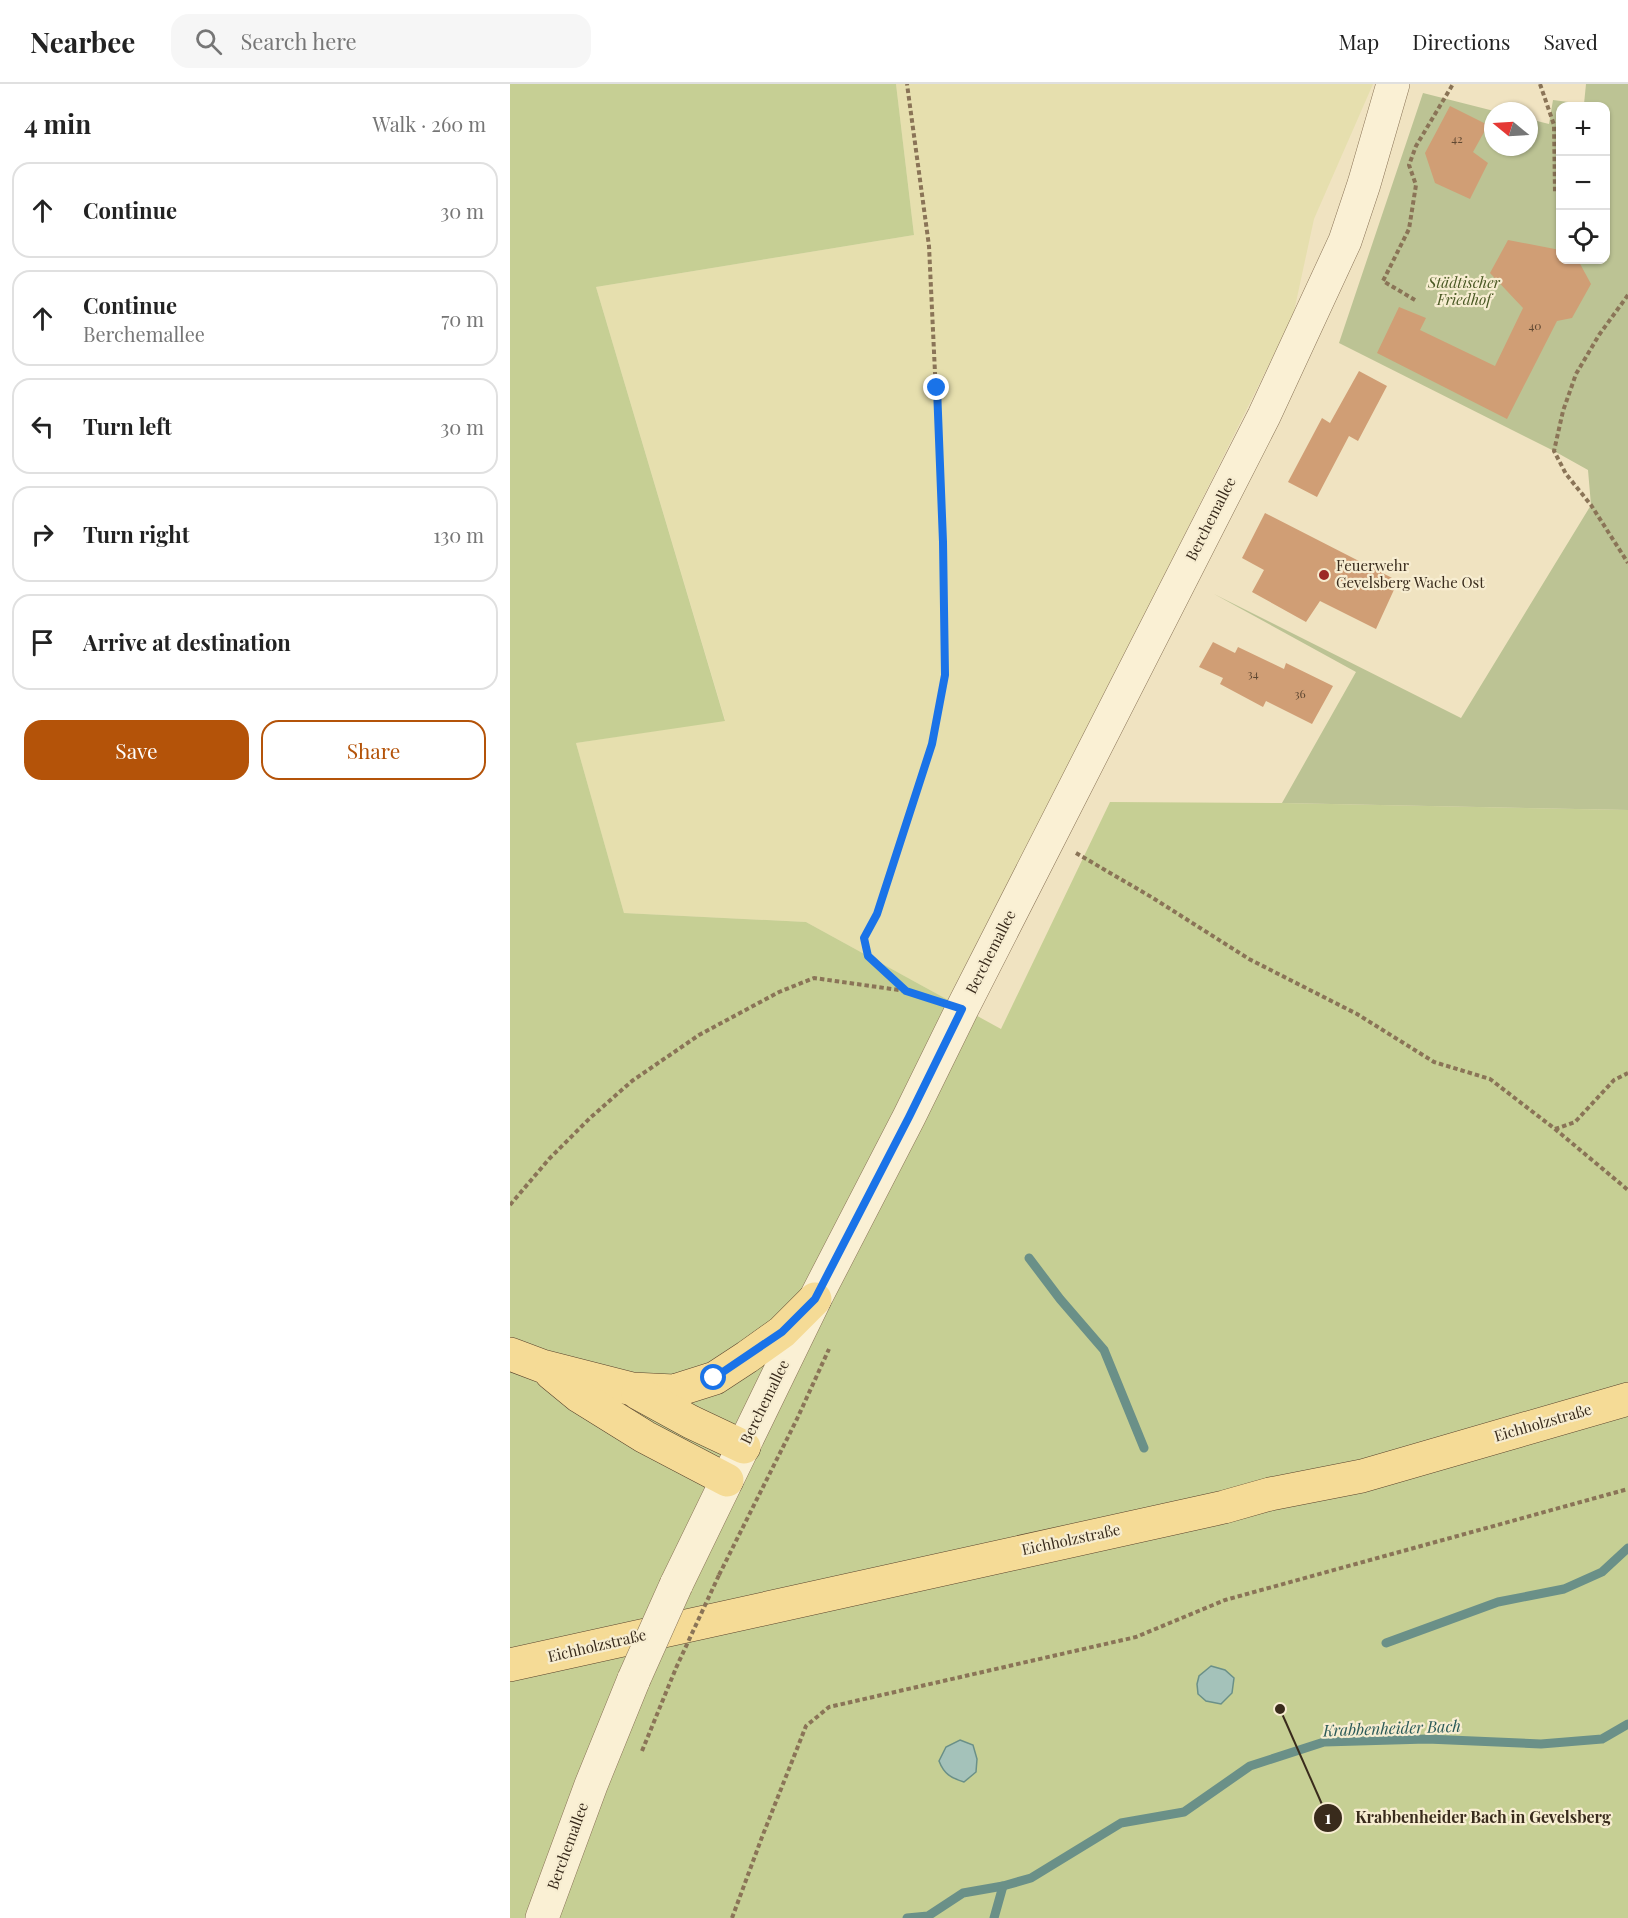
<!DOCTYPE html>
<html lang="en">
<head>
<meta charset="utf-8">
<style>
  body { margin:0; font-family:"Playfair Display",serif; background:#f6f6f6; color:#222 }
  .controls { position:absolute; right:18px; top:18px; display:grid; overflow:hidden; border-radius:12px; box-shadow:0 2px 4px #0004 }
  .controls button { width:54px; height:54px; display:grid; place-items:center; padding:0; border:0; border-bottom:2px solid #e0e0e0; background:#fff; color:#222; font:30px sans-serif }
  .compass { position:absolute; left:974px; top:18px; width:54px; height:54px; border-radius:50%; background:#fff; box-shadow:0 2px 4px #0004; rotate:288deg }
  .stop { position:absolute; width:18px; height:18px; margin:-14px; border:4px solid #1a73e8; border-radius:50%; background:#fff }
  .stop.end { background:#1a73e8; border-color:#fff; box-shadow:0 2px 6px #0008 }
  .list { margin:0; padding:0; list-style:none }
  h2 { display:flex; justify-content:space-between; align-items:center; height:78px; margin:0; padding:0 24px; font-size:26px }
  h2 small { font-size:20px; font-weight:400; color:#767676 }
  .list li { display:grid; grid-template-columns:39px 1fr auto; gap:18px; align-items:center; box-sizing:border-box; height:96px; margin:0 12px 12px; padding:0 12px; border:2px solid #e0e0e0; border-radius:18px }
  .list b { display:block; font-size:22px; white-space:nowrap }
  .list p { margin:0; font-size:20px; white-space:nowrap; color:#767676 }
  .list em { font-size:20px; font-style:normal; color:#767676 }
  .actions { display:flex; gap:12px; padding:18px 24px }
  .actions a { flex:1; padding:14px 0; border:2px solid #b45309; border-radius:18px; text-align:center; font-size:21px; color:#b45309 }
  .actions .main { background:#b45309; color:#fff }
  .icon { flex:none; width:33px; height:33px; fill:none; stroke:currentColor; stroke-width:2; stroke-linecap:round; stroke-linejoin:round }
  .map { position:relative; flex:none; width:1118px; height:1834px; overflow:hidden }
  header { display:flex; align-items:center; gap:36px; box-sizing:border-box; height:84px; padding:0 30px; background:#fff; border-bottom:2px solid #e0e0e0 }
  header strong { font-size:28px }
  nav { display:flex; gap:33px; margin-inline-start:auto; font-size:21px }
  .search { width:420px; height:54px; background:#f6f6f6; display:flex; align-items:center; gap:15px; box-sizing:border-box; padding:0 21px; border-radius:18px; color:#767676; font-size:22px }
  main { display:flex }
  aside { flex:1; background:#fff }
  .map>svg:first-child { display:block }
  .farmland { fill:#e6dfae }
  .green { fill:#c6cf94 }
  .cemetery { fill:#bcc394; fill-rule:evenodd }
  .water { fill:#a4c2ba; stroke:#6a9088; stroke-width:1.5 }
  .lines { fill:none; stroke-linecap:round; stroke-linejoin:round }
  .stream { stroke:#6a9088; stroke-width:9 }
  .building { fill:#d09e75 }
  .minor-casing { stroke:#8a7457; stroke-width:34 }
  .major-casing { stroke:#58422c; stroke-width:34 }
  .path { stroke:#8a7457; stroke-width:4; stroke-dasharray:4.5 3; stroke-linecap:butt }
  .minor { stroke:#faf0d4; stroke-width:33 }
  .major { stroke:#f5db96; stroke-width:33 }
  .minor-bridge-casing { stroke:#8a7457; stroke-width:34; stroke-linecap:butt }
  .path-bridge { stroke:#8a7457; stroke-width:4; stroke-dasharray:4.5 3; stroke-linecap:butt }
  .minor-bridge { stroke:#faf0d4; stroke-width:33 }
  .route { stroke:#1a73e8; stroke-width:8 }
  .poi-dot { fill:#9c2824; stroke:#f7edd1; stroke-width:2 }
  .labels { text-anchor:middle; stroke-width:4.5; stroke-linejoin:round; paint-order:stroke }
  .number-label { font-size:12px; fill:#5f4832 }
  .park-label { font-size:15px; font-style:italic; fill:#485722; stroke:#f7edd1 }
  .street-label { font-size:15px; fill:#392b1c; stroke:#f7edd1 }
  .poi-label { font-size:15px; fill:#392b1c; stroke:#f7edd1; text-anchor:start }
  .water-label { font-size:16px; font-style:italic; fill:#2b5a58; stroke:#f7edd1 }
  .leader { fill:none; stroke:#392b1c; stroke-width:2 }
  .callout-dot { fill:#392b1c; stroke:#f7edd1; stroke-width:2 }
  .mark-label { font-size:18px; text-anchor:middle; font-weight:bold; fill:#fff }
  .callout-label { font-size:16px; text-anchor:middle; font-weight:bold; fill:#392b1c; stroke:#f7edd1; stroke-width:4.5; stroke-linejoin:round; paint-order:stroke }
</style>
</head>
<body>
<header>
<strong>Nearbee</strong>
<div class="search"><svg class="icon" aria-label="search" viewBox="0 0 24 24"><circle cx="10" cy="10" r="6"/><path d="M15 15l6 6"/></svg>Search here</div>
<nav><a>Map</a><a>Directions</a><a>Saved</a></nav>
</header>
<main>
<aside>
<h2>4 min<small>Walk · 260 m</small></h2>
<ul class="list">
<li><svg class="icon" aria-label="ahead" viewBox="0 0 24 24"><path d="M12 20V5M6 11l6-6 6 6"/></svg><div><b>Continue</b></div><em>30 m</em></li>
<li><svg class="icon" aria-label="ahead" viewBox="0 0 24 24"><path d="M12 20V5M6 11l6-6 6 6"/></svg><div><b>Continue</b><p>Berchemallee</p></div><em>70 m</em></li>
<li><svg class="icon" aria-label="left" viewBox="0 0 24 24"><path d="M17 20v-9H6M10 6l-5 5 5 5"/></svg><div><b>Turn left</b></div><em>30 m</em></li>
<li><svg class="icon" aria-label="right" viewBox="0 0 24 24"><path d="M7 20v-9h11M14 6l5 5-5 5"/></svg><div><b>Turn right</b></div><em>130 m</em></li>
<li><svg class="icon" aria-label="arrive" viewBox="0 0 24 24"><path d="M6 21V4h12l-3 4 3 4H6"/></svg><div><b>Arrive at destination</b></div></li>
</ul>
<div class="actions"><a class="main">Save</a><a>Share</a></div>
</aside>
<div class="map">
<svg width="1118" height="1834" viewBox="0 0 1118 1834">
  <rect width="100%" height="100%" fill="#f0e3c1"/>
  <path class="farmland" d="M386,0h477l-59,135 -21,97 -121,244 -224,440 -142,-78 -182,-9 -48,-170 149,-23 -129,-433 318,-52z"/>
  <path class="green" d="M0,0h386l18,151 -318,52 129,434 -149,22 48,170 182,9 195,107 109,-227 172,1 346,7v1108h-1118z"/>
  <path class="cemetery" d="M1076,0h42v726l-346,-7 74,-131 -142,-78 247,124 130,-213 -3,-35 -34,-19 -215,-108 84,-250 71,18 -1,36h36v-28l20,5 4,-24 31,4zM1050,22h46v154h-46z"/>
  <g class="water">
    <path d="M701,1582l14,4 9,8 -2,15 -11,11 -15,-3 -8,-7 -1,-10 2,-8z"/>
    <path d="M450,1656l13,5 4,14 -1,13 -12,10c-13,-4 -20,-8 -25,-21l7,-14z"/>
  </g>
  <g class="lines">
    <g class="stream">
      <path d="M519,1174l31,41 44,51 40,98"/>
      <path d="M876,1559l112,-41 66,-13 38,-17 26,-24"/>
      <path d="M397,1834l21,-2 35,-23 40,-7 28,-8 90,-55 63,-11 66,-46 74,-24 103,-3 114,5 61,-5 26,-15"/>
      <path d="M484,1834l9,-32"/>
    </g>
  </g>
  <g class="building">
    <path d="M940,22l38,19 -15,27 15,11 -18,36 -35,-16 -10,-30z"/>
    <path d="M998,156l52,10v10h18l13,24 -19,34 -15,3 -50,98 -130,-66 22,-46 27,11 -6,12 75,36 28,-58 -33,-35z"/>
    <path d="M849,287l28,15 -29,55 -9,-5 -32,61 -29,-15 34,-64 8,5z"/>
    <path d="M755,429l133,68 -22,48 -56,-28 -14,21 -54,-30 12,-22 -22,-12z"/>
    <path d="M703,558l22,11 3,-6 46,22 2,-6 47,23 -21,38 -46,-23 -3,6 -43,-23 3,-6 -24,-11z"/>
  </g>
  <g class="lines">
    <defs>
      <g id="minor">
        <path d="M166,1501l139,-286 94,-182 53,-108 302,-593 81,-175 19,-57 29,-100"/>
        <path d="M32,1834l49,-133 43,-106"/>
      </g>
      <g id="major">
        <path d="M0,1270l32,12 90,23 42,2 41,-13 32,-21 35,-25 33,-33"/>
        <path d="M41,1289l28,23 66,41 82,43"/>
        <path d="M128,1309l53,29 53,25"/>
        <path d="M0,1581l714,-158 46,-13 92,-18 266,-77"/>
      </g>
    </defs>
    <use href="#minor" class="minor-casing"/>
    <use href="#major" class="major-casing"/>
    <g class="path">
      <path d="M1030,0l14,41 1,67"/>
      <path d="M1118,211l-29,40 -23,39 -13,37 -9,40 12,23 25,31 37,58"/>
      <path d="M905,216l-32,-19 26,-52 7,-44 -7,-20 7,-19 37,-62"/>
      <path d="M566,769l77,45 96,61 108,55 77,48 56,17 65,50 73,61"/>
      <path d="M396,907l-38,-35 -4,-18 13,-24 55,-170 13,-69 -2,-133 -14,-296 -22,-162"/>
      <path d="M1045,1045l20,-7 39,-42 14,-7"/>
      <path d="M0,1121l39,-46 41,-41 42,-37 67,-46 80,-43 35,-14 92,13 28,9"/>
      <path d="M209,1491l78,-156 32,-70"/>
      <path d="M132,1667l34,-83"/>
      <path d="M222,1834l30,-81 44,-111 23,-19 307,-70 89,-37 403,-111"/>
    </g>
    <use href="#minor" class="minor"/>
    <use href="#major" class="major"/>
    <defs>
      <path id="minor-bridge" d="M124,1595l42,-94"/>
    </defs>
    <use href="#minor-bridge" class="minor-bridge-casing"/>
    <path class="path-bridge" d="M166,1584l43,-93"/>
    <use href="#minor-bridge" class="minor-bridge"/>
  </g>
  <g class="lines">
    <path class="route" d="M204,1294l68,-46 33,-33 94,-182 53,-108 -56,-18 -38,-35 -4,-18 13,-24 55,-170 13,-69 -2,-133 -6,-154"/>
  </g>
  <circle class="poi-dot" cx="814" cy="491" r="6"/>
  <g class="labels">
    <g class="number-label">
      <text x="947" y="59">42</text>
      <text x="1025" y="246">40</text>
      <text x="743" y="594">34</text>
      <text x="790" y="614">36</text>
    </g>
    <g class="park-label">
      <text x="954" y="204">Städtischer<tspan x="954" dy="17">Friedhof</tspan></text>
    </g>
    <g class="street-label">
      <text transform="translate(701 435) rotate(-63)" y="5">Berchemallee</text>
      <text transform="translate(481 868) rotate(-63)" y="5">Berchemallee</text>
      <text transform="translate(255 1318) rotate(-64)" y="5">Berchemallee</text>
      <text transform="translate(1033 1339) rotate(-16)" y="5">Eichholzstraße</text>
      <text transform="translate(561 1456) rotate(-12)" y="5">Eichholzstraße</text>
      <text transform="translate(87 1562) rotate(-13)" y="5">Eichholzstraße</text>
      <text transform="translate(58 1762) rotate(-70)" y="5">Berchemallee</text>
    </g>
    <g class="poi-label">
      <text x="826" y="487">Feuerwehr<tspan x="826" dy="17">Gevelsberg Wache Ost</tspan></text>
    </g>
    <g class="water-label">
      <text transform="translate(882 1644) rotate(-2)" y="6">Krabbenheider Bach</text>
    </g>
  </g>
  <path class="leader" d="M770 1625L818 1734"/>
  <g class="callout-dot">
    <circle cx="770" cy="1625" r="6"/>
    <circle cx="818" cy="1734" r="15"/>
  </g>
  <g class="mark-label">
    <text x="818" y="1740">1</text>
  </g>
  <g class="callout-label">
    <text x="973" y="1739">Krabbenheider Bach in Gevelsberg</text>
  </g>
</svg>
<div class="controls">
<button>+</button>
<button>−</button>
<button><svg class="icon" aria-label="locate" viewBox="0 0 24 24"><circle cx="12" cy="12" r="6"/><path d="M12 2v4M12 18v4M2 12h4M18 12h4"/></svg></button>
</div>
<svg class="compass" viewBox="-18 -18 36 36"><path d="M0-13l5 13h-10z" fill="#e53935"/><path d="M0 13l5-13h-10z" fill="#767676"/></svg>
<div class="stop" style="left:204px;top:1294px"></div>
<div class="stop end" style="left:427px;top:304px"></div>
</div>
</main>
</body>
</html>
